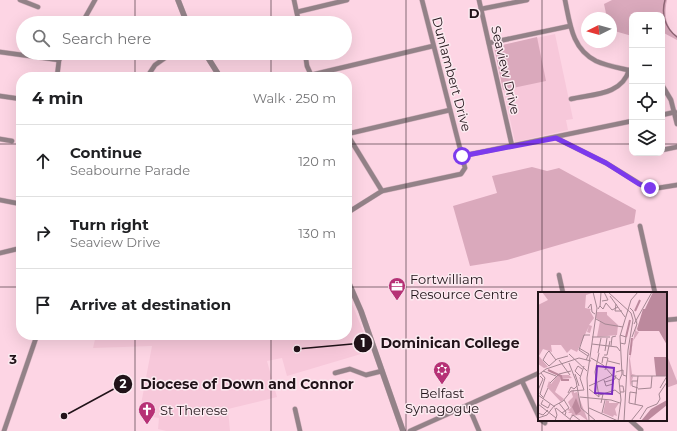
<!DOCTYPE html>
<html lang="en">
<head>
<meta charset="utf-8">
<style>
  body { margin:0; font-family:Montserrat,sans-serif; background:#f6f6f6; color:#202124 }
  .controls { position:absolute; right:12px; top:12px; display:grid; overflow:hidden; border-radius:8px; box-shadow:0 4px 16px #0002 }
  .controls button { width:36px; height:36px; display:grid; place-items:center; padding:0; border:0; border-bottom:1px solid #e0e0e0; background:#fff; color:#202124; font:20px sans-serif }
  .compass { position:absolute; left:581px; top:12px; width:36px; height:36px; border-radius:50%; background:#fff; box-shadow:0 4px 16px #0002; rotate:265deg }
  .stop { position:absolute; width:12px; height:12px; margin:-9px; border:3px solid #7c3aed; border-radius:50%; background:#fff }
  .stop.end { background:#7c3aed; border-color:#fff; box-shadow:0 1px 4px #0008 }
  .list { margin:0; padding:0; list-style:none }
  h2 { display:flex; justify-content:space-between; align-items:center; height:52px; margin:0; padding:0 16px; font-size:17px }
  h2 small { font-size:13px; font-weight:400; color:#757577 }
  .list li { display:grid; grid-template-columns:26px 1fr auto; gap:12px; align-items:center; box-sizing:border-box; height:72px; padding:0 16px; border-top:1px solid #e0e0e0 }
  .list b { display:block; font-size:15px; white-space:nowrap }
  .list p { margin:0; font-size:13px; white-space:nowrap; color:#757577 }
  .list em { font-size:13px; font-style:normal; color:#757577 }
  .icon { flex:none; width:22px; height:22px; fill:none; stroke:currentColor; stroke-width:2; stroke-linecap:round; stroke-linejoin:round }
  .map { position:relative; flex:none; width:677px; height:431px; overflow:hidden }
  .search { position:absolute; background:#fff; box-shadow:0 4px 16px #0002; left:16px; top:16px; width:336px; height:44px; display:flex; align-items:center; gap:10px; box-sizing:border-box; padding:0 14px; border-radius:22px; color:#757577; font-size:15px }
  .panel { position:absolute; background:#fff; box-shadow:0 4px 16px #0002; left:16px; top:72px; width:336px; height:268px; border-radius:16px }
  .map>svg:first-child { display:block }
  .built { fill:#f7c8da }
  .green { fill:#daa9bc }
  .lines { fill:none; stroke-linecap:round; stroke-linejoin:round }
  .stream { stroke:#8e6675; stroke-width:1.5 }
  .minor-casing { stroke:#d5b2bf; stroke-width:5.5 }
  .tertiary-casing { stroke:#d5b2bf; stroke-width:6 }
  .minor { stroke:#938288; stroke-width:4.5 }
  .tertiary { stroke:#938288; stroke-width:5.5 }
  .route { stroke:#7c3aed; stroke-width:5 }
  .grid { fill:none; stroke:#211319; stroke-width:1; stroke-opacity:0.55 }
  .labels { text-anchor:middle; stroke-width:3; stroke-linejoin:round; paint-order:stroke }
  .street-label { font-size:13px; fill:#211319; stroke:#fbeaf0 }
  .poi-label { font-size:13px; fill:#211319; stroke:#fbeaf0; text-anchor:start }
  .inset-river { fill:none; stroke:#bc899d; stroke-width:2 }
  .inset-road { fill:none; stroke:#a58793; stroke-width:1 }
  .view { fill:#7b2cbf; fill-opacity:0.15; stroke:#7b2cbf; stroke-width:2 }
  .inset-edge { fill:none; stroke:#211319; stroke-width:2 }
  .grid-label { font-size:13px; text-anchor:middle; font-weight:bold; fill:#211319; stroke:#fbeaf0; stroke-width:3; stroke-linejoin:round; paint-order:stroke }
  .leader { fill:none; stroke:#211319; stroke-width:1.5 }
  .callout-dot { fill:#211319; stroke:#fbeaf0; stroke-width:1.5 }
  .mark-label { font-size:12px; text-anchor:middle; font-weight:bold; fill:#fff }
  .callout-label { font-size:14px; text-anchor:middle; font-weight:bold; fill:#211319; stroke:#fbeaf0; stroke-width:3; stroke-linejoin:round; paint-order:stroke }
</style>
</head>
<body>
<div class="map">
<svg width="677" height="431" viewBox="0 0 677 431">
  <rect width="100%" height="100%" fill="#fdd5e4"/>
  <g class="built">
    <path d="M555,34l18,85 -7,1 2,10 -53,12 -21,-95z"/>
    <path d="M347,291l24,60 -84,25 -5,-18 -15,3 10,36 -49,12 2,22h-64l-8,-2 1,-11 -20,-3 13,-69 -59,2 3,-13h251z"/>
  </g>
  <g class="green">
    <path d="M612,0h55c-3,13 -2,27 10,36v4l-15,-8v-17h-30v21l-21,-6v-12h-4l-3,-14z"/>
    <path d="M537,37l9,44 -43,9 -9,-43z"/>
    <path d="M532,167l15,4 12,-3 77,42 -2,13 -127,37 -37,6 -17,-60 44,-13 -5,-17z"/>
    <path d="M666,353l11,28v3l-11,4z"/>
  </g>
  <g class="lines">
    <path class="stream" d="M665,0c-4,14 0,28 12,37"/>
    <defs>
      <g id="minor">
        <path d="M20,0l18,7"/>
        <path d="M294,0l5,23"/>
        <path d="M479,0l33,146"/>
        <path d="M565,0c5,24 7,49 31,61 11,5 24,7 36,10"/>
        <path d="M481,9l46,-9"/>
        <path d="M297,12l50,-12"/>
        <path d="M82,23l13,-23"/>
        <path d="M489,43l81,-17"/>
        <path d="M0,52l59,8"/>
        <path d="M305,53l2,13 5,11"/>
        <path d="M311,75l122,-29"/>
        <path d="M57,77l2,-17 5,-7"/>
        <path d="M147,77l8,-12 17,-12"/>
        <path d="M662,85l9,15 6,24"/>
        <path d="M0,96l21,3"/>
        <path d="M571,99c22,-5 51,-4 58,-29"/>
        <path d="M662,115l13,-3"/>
        <path d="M347,134l103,-24"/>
        <path d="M347,134l35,57"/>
        <path d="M556,138l50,25 39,24 13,1 19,-3"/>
        <path d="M0,139l12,2"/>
        <path d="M662,150l15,-3"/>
        <path d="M649,153h1"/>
        <path d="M462,156l170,-35"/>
        <path d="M0,200l21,4"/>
        <path d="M347,213l35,-22 79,-17 4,-6 -43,-168"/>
        <path d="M640,226l15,67"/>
        <path d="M0,253l21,-5"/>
        <path d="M559,275l4,18"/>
        <path d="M666,320l11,-1"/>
        <path d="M335,373l15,-4 16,6 16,-4"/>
        <path d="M522,381l17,36"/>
        <path d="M468,405l11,26"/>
        <path d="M295,409l5,22"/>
        <path d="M541,420l4,3"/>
        <path d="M630,420l11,10"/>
        <path d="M4,431l33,-96"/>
        <path d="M410,431l129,-58"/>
      </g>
      <g id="tertiary">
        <path d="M178,0l9,23"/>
        <path d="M205,53l15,24"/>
        <path d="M347,279l14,32 42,120"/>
      </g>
    </defs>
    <use href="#minor" class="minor-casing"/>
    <use href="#tertiary" class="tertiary-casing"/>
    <use href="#minor" class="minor"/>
    <use href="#tertiary" class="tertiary"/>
  </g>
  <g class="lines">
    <path class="route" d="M462,156l94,-18 50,25 33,21 11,4"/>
  </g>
  <path class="grid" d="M135,0v23M271,0v23M406,0v431M542,0v293M135,53v24M271,53v24M0,144h21M347,144h285M662,144h15M0,287h21M347,287h330M135,335v96M271,335v96M542,420v11"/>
  <defs>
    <symbol id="office-pin" viewBox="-11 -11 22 30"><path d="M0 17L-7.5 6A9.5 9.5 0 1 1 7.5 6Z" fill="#b63175" stroke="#fbeaf0"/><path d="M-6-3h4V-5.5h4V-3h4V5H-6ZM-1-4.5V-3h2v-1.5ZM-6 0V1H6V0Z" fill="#fff"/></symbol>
    <symbol id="synagogue-pin" viewBox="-11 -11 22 30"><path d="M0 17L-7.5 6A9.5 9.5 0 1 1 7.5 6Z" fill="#b63175" stroke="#fbeaf0"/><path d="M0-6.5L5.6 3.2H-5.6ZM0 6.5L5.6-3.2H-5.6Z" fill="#fff"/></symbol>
    <symbol id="church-pin" viewBox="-11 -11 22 30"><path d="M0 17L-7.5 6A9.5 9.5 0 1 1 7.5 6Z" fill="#b63175" stroke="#fbeaf0"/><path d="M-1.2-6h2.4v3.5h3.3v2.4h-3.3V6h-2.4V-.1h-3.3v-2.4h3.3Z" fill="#fff"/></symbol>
  </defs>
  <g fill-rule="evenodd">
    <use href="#office-pin" x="387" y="276" width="20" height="27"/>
    <use href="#synagogue-pin" x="432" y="360" width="20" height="27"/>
    <use href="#church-pin" x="137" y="400" width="20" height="27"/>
  </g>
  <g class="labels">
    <g class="street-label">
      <text transform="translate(506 70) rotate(77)" y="5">Seaview Drive</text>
      <text transform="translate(452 74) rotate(75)" y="5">Dunlambert Drive</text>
    </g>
    <g class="poi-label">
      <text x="410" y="284">Fortwilliam<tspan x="410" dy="15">Resource Centre</tspan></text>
      <text x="442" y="398" text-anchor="middle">Belfast<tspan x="442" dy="15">Synagogue</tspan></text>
      <text x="160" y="415">St Therese</text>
    </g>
  </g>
  <g transform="translate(538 292)">
    <rect width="129" height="129" fill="#fdd5e4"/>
    <path d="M0,0h57l-9,3 -1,13 6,1 -1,2 4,7 -5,7 3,1 -2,7 -3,-1 2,-6 -12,26 -6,-3 -4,4 -6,-8h-10l1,7 -9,-3 -4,7 9,11 -4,1 -6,-4v-59l10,-5 -6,-8zM58,20h11v3l11,10 -1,10 -20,2 3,-16 -4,-3zM100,25l-2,14 3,1 -6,9 -3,18 2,15 4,1 -5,1 2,1 -3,10 -1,-27zM20,83h11l3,3 -11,1 -6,13 9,7 -3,3 -14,-15 2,-6 2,3zM36,98v3l3,-1 11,29 -8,-6 -9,1 1,-3h-4l2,-2 -3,-1 4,-2 -3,-6 5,-5 -2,-6zM68,108l3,1v2h10l-4,6 2,7 -3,-1 -1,2 -10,-4z" fill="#daa9bc"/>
    <path d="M115,0h14v53l-8,-14h-21l-1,-2 6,-20h2zM129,62v22h-11l-2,-19h12zM38,106l5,13 -5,4 -4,-8zM129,108v5l-20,16h-6l10,-12z" fill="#bc899d"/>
    <path class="inset-river" d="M97,19l5,-11M88,45l4,-17M92,63l2,-17M10,78l13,6 1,4h7"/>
    <path class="inset-road" d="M70,0l23,21 2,7 -5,30 -4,71M72,4l15,21M64,9l6,-1 -4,-8M78,12l-1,7h7M62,15l1,-15M50,16l3,-4 1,8 3,2M92,16l3,3 4,13 -5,13M60,17l2,-3 3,3 3,-6 6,7 6,-3M58,27l9,5 18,3M96,32l18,-32M54,45h18M82,51l5,1 1,-7 -6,-2M54,52l25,3 3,4M73,54l1,-9 4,-1M41,56l10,6 -3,6M67,59l2,-13M9,61l-4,7 6,6 8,-7 11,-3M9,61l2,-2 7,9M60,61l3,-15M31,62l18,17M66,63h3l3,-14M50,64l-9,-6 5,-15h6M53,66l12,7 9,10M21,68l11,15M70,69l12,3M31,71l7,18 5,27 15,13M64,71l1,-6 5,1 -3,12M46,74l-4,12 4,12M5,79l13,5M78,80l7,-2v5l3,1M3,81l4,5 -5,16 3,3M37,82l4,12M0,83l8,-6 33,-11 12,3M42,84l-5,-5 3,-5 4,3M93,84h36M66,88l2,6 7,-2v-4M99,89h-5v5l6,2M67,90l10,-3 1,-4M12,91l9,-9 12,-3M51,94l24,-11 6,5M81,94h4l1,6h-4M122,96l7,-12M51,97l10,8M100,97l13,-1 1,-12M0,98l5,-11 -3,-3M30,101l3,-6 3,2 3,-3M65,102l12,-4 5,4M0,103l17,12M61,103l4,-1 -2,9M42,105l31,3 9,3M61,105l-4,-25 4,-19M5,107l5,-11M5,108l-2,4 7,4 2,-4M21,111l7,9 -1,3M91,111l14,3 -12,15M91,111l1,-11 7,1M0,112l18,14M97,112l3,-28M16,114l9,-5 8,-10 13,-1M17,116l2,7 -2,6M18,116l16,13M51,116l29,13M0,121l5,2 5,-5M24,121l7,-5 -5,-8M64,121l3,-13M0,126l9,-3 7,-9M32,127l3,-4 8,6M102,127l7,-11 10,-4 3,-5 -1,-5 8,-12M51,129l-2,-43 10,-70 -4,-16M80,129l3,-21 -2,-19 3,-7 -2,-38 11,-36 7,-8"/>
    <path class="view" d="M59,74l17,2 -2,26 -17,-1z"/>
    <rect width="129" height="129" class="inset-edge"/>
  </g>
  <g class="grid-label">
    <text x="474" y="18">D</text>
    <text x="13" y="364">3</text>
  </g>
  <path class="leader" d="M297 349L363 343M64 416L123 384"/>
  <g class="callout-dot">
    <circle cx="297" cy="349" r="4"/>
    <circle cx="64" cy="416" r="4"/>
    <circle cx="363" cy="343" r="10"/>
    <circle cx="123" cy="384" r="10"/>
  </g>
  <g class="mark-label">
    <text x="363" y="347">1</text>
    <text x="123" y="388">2</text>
  </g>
  <g class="callout-label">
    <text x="450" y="348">Dominican College</text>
    <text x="247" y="389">Diocese of Down and Connor</text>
  </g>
</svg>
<div class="controls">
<button>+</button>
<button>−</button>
<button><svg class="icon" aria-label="locate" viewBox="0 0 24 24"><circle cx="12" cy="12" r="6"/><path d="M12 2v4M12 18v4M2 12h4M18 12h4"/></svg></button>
<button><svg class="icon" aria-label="layers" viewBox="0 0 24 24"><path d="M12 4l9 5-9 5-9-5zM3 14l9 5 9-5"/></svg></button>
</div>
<svg class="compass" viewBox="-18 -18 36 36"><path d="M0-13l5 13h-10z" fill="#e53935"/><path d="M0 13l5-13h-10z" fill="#757577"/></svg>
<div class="stop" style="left:462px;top:156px"></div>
<div class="stop end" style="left:650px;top:188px"></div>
<div class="search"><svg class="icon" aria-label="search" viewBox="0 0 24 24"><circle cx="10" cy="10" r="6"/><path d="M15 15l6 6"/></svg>Search here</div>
<section class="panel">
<h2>4 min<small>Walk · 250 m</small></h2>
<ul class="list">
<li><svg class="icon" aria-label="ahead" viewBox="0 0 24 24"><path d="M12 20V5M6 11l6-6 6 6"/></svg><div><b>Continue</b><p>Seabourne Parade</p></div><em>120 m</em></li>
<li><svg class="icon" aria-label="right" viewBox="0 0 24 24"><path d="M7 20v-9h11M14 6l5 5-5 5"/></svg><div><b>Turn right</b><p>Seaview Drive</p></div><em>130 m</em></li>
<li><svg class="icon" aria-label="arrive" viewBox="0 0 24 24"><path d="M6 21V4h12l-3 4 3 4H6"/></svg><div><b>Arrive at destination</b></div></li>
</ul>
</section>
</div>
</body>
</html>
